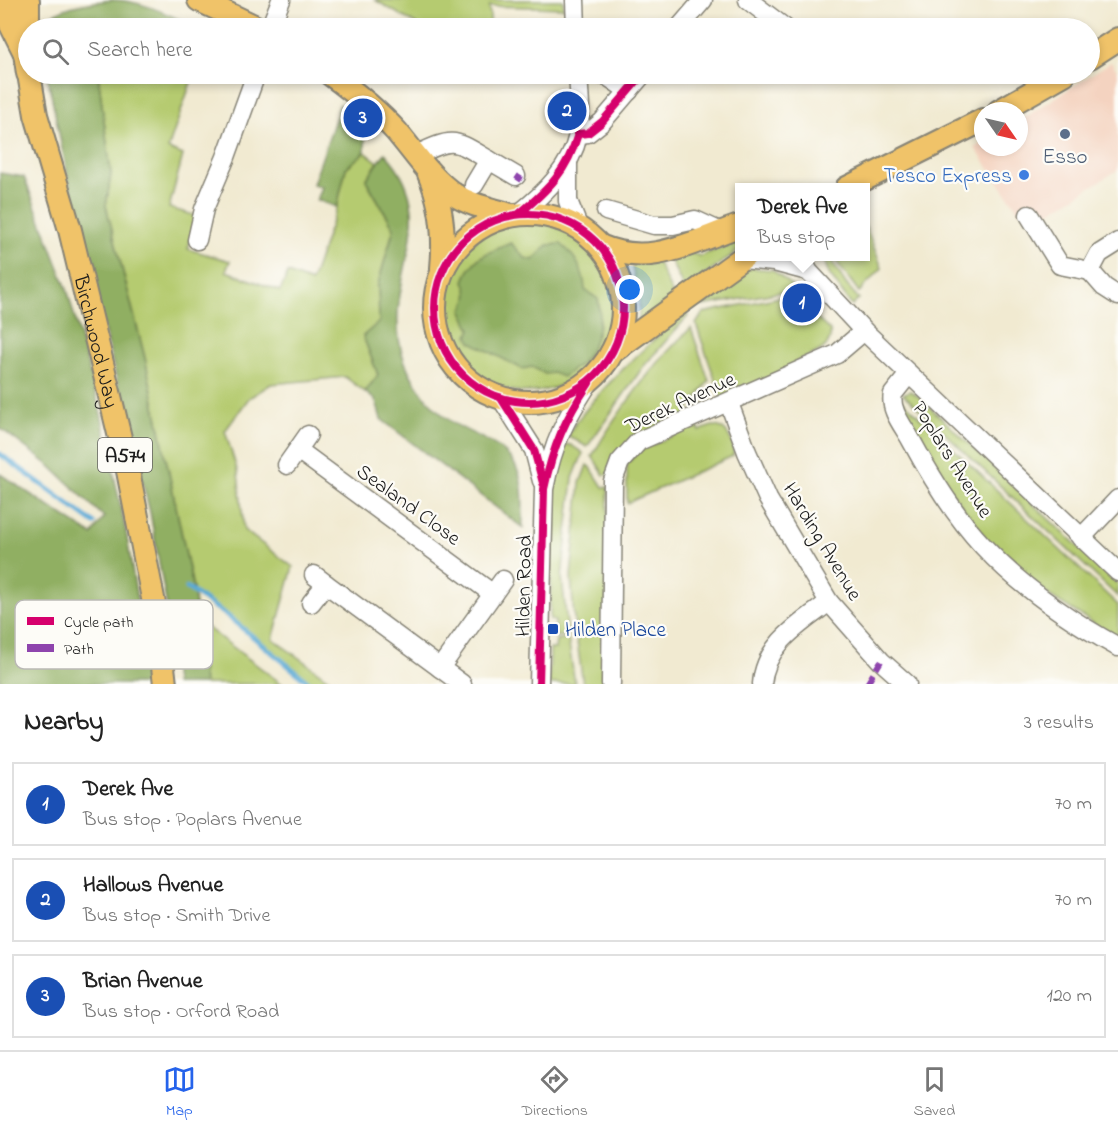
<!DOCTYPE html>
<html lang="en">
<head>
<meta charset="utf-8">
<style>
  body { margin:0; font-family:"Indie Flower",sans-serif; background:#f2f2f2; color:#222 }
  .compass { position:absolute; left:974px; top:102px; width:54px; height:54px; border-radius:50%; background:#fff; box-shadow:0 3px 9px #0003; rotate:124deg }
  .you { position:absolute; left:630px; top:290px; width:21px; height:21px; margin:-15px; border:4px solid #fff; border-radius:50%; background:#1a73e8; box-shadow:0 0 0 9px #1a73e833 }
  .badge { display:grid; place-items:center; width:39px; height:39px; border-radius:50%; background:#2563eb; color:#fff; font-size:20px; font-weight:700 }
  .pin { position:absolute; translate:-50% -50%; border:3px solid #fff; box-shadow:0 2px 6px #0006 }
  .popup { position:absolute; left:735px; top:183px; width:135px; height:78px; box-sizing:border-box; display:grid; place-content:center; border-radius:0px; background:#fff; filter:drop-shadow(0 2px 4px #0005); font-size:20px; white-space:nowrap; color:#767676 }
  .popup b { font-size:22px; color:#222 }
  .popup::after { content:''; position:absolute; left:50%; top:100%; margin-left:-12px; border:12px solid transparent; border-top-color:#fff }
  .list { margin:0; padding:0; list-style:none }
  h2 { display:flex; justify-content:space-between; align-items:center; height:78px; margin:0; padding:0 24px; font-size:26px }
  h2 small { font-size:20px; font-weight:400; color:#767676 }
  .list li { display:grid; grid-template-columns:39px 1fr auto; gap:18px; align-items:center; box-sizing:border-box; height:84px; margin:0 12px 12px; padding:0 12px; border:2px solid #e0e0e0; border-radius:0px }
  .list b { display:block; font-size:22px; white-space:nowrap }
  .list p { margin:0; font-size:20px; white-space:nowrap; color:#767676 }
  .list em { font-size:20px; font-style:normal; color:#767676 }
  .icon { flex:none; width:33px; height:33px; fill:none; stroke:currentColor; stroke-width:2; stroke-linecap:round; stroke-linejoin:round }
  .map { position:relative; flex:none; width:1118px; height:684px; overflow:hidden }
  .search { position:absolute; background:#fff; box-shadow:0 3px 9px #0003; left:18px; right:18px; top:18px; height:66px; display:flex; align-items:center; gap:15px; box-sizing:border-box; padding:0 21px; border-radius:33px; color:#767676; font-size:22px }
  .sheet { height:366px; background:#fff }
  nav { display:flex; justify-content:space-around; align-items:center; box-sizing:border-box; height:84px; border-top:2px solid #e0e0e0; background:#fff; font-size:16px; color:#767676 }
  nav a { display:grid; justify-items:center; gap:3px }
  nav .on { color:#2563eb }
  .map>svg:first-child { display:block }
  .built { fill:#f4d3c0 }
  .green { fill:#b5cb70; stroke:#687446; stroke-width:1.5 }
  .forest { fill:#90af62; stroke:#56663f; stroke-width:1.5 }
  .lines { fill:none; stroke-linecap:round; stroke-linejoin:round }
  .stream { stroke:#5caad6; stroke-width:5 }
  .minor-casing { stroke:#868376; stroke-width:21 }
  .major-casing { stroke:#868376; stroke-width:26 }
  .minor { stroke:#fff; stroke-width:18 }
  .major { stroke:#f0c369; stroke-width:22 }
  .quiet { stroke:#8e44ad; stroke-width:6; stroke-dasharray:12 6; stroke-linecap:butt }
  .cycleway-casing { stroke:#fdfcf7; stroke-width:11 }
  .cycleway { stroke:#d6006c; stroke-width:8 }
  .service-dot { fill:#5c6f8a; stroke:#fdfcf7; stroke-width:2 }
  .shop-dot { fill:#3f7fe0; stroke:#fdfcf7; stroke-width:2 }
  .transit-dot { fill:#1a4fb4; stroke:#fdfcf7; stroke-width:2 }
  .labels { text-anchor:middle; stroke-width:4.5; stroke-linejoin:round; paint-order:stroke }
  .shield { fill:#fdfcf7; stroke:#605f5e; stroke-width:1.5 }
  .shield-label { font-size:20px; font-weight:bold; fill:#1c1c1c }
  .service-label { font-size:21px; fill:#4e5e75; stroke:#fdfcf7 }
  .shop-label { font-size:21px; fill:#366cbe; stroke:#fdfcf7; text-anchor:end }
  .street-label { font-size:21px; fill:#1c1c1c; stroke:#fdfcf7 }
  .transit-label { font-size:21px; fill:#164399; stroke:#fdfcf7; text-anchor:start }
  .key { fill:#fdfcf7; stroke:#bab9b5; stroke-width:1.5 }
  .key-label { font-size:16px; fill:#1c1c1c }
</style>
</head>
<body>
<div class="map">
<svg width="1118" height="684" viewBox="0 0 1118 684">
  <rect width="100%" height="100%" fill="#fdfcf7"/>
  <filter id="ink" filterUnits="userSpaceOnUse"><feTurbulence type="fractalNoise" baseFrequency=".0167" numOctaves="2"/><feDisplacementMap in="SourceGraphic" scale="12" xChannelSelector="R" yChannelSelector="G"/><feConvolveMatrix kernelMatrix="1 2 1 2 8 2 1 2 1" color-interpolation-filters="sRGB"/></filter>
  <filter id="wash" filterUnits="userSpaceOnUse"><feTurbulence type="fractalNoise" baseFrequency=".008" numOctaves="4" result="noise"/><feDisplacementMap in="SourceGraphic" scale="24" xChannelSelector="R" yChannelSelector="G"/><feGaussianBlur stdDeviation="1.35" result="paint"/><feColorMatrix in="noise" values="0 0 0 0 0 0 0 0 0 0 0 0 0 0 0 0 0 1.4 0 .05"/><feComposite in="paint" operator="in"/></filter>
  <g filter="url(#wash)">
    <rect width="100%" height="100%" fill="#f1ead1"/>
    <path class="built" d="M1111,62l7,10v98l-76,47 -10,-12 -12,8 -45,-65 8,-5v4h36v-26z"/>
    <g class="green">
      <path d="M375,0h188l1,8 -75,-2 2,22h-69z"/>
      <path d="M98,74h84l9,8 -23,67 15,6 -14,53 28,8 -9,33 42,12 -4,10 54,20 8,-18 23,9 26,-75 9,-39 19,-16 13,10 -12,18 28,48 -16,56 2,38 -17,14 15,39 -13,17 -20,-15 -74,7 -22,14 -24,33 13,42 6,57 49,37 -20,72 62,45h-24l-86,-70 -31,-21 -49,-235 -39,-152 5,-32z"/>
      <circle cx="528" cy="307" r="85"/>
      <path d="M865,225l17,43 -23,24 -26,-35 32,-1z"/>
      <path d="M739,241v9l-55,39 -14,-30 21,-6 9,3z"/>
      <path d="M823,257h6l17,27 13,15 -7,7 -23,-32z"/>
      <path d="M658,263l16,34 -35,26v-26l-7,-30 2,-3z"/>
      <path d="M752,268l21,2 19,16 -5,5 -85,15 12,-9 1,-7 30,-20z"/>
      <path d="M789,295l5,2 36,34c4,19 -21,24 -34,31l-1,5 -73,33 -26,-76 7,-11z"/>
      <path d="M685,312l3,4 -45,51 -56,80 -20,-12c32,-47 75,-85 118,-123z"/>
      <path d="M691,328l18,53 -20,28 1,4 -80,61 -6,1 -12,-19c25,-43 62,-94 99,-128z"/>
      <path d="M910,391l8,5 200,188v13l-215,-203z"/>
      <path d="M901,399l217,206v34l-68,-43 -61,-53 -48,-65 -40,-71z"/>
      <path d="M696,425l4,6c4,-2 10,-5 14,-5 13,0 22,19 19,30l-106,47v-39l12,-13z"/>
      <path d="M563,444l8,1 12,8 -10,25 -11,99 6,58 -13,2v-16l-5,-1 3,-131z"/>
      <path d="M587,465l4,3 12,19h5l-2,197h-23l-9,-64 -3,-44 9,-93z"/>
      <path d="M197,620l85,64h-78z"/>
      <path d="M568,638l7,46h-26l1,-35h5l1,-9z"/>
    </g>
    <g class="forest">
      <path d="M112,0c31,0 59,16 86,28h-155l1,-7c20,-17 44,-18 68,-21z"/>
      <path d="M47,74h51l13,100 -5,32 39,152 49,235 10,91h-29l-8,-77 -17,-95 -74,-295z"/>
      <path d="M340,105l25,23v24l-19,16 -9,39 -20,-7 5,-13 -9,-3z"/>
      <path d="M385,153c62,66 -4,125 17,200 7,26 28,54 50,69 22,15 54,21 65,47 8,17 5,40 6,59l-142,-109 -5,-18 -11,-9 13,-17 -15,-39 16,-14 -1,-38 16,-56 -28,-48z"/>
      <path d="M0,173l24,4 43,112 35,129 24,114 25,152h-151v-210l92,61 12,-18 -54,-51 -50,-38z"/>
      <path d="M511,243l14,15 8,2 15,-15 13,-1c15,12 23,26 24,46l13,9c5,20 -1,46 -16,63 -5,5 -13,10 -19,15l-10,-4 -8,1 -13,-7 -10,2 -51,-27 -3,-6 3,-7 -9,-18c6,-12 8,-18 2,-30 10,-27 23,-27 47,-38z"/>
    </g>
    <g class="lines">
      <g class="stream">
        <path d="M0,454l94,69"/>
        <path d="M187,588l38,26 86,70"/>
      </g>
    </g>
  </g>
  <g filter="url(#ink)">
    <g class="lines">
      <defs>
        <g id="minor">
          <path d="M575,0l1,28"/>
          <path d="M748,0l37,28"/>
          <path d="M270,28l11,-28"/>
          <path d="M679,28l24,-28"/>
          <path d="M595,74l12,2 22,15"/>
          <path d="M578,134l10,-1 14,-11 41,-48"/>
          <path d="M416,155c39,-18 37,-16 73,5"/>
          <path d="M568,163v38l10,25"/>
          <path d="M474,185l15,-25 27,16"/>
          <path d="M606,211l48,14h19l22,-5 26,12"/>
          <path d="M520,213c25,-20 51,-45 58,-78 4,-20 1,-42 0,-61"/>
          <path d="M1029,215l31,50 30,6"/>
          <path d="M197,240l7,-31 22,-52 30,-83"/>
          <path d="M1118,242l-19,12 -9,17 14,16 14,9"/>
          <path d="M803,256l5,15 56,60 254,241"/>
          <path d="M742,259l32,3 34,9"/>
          <path d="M909,374l-16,20c-4,16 11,33 18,46 20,37 43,75 72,106 38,41 86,74 135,101"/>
          <path d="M501,398l33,52 8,31"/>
          <path d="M729,403l18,49 21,47 61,103 52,59 26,23"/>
          <path d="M298,450l195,144"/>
          <path d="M287,465l21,-30"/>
          <path d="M1081,538l37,-39"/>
          <path d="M326,584l136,100"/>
          <path d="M311,603l15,-19 -12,-9"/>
          <path d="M440,668l63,-88"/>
          <path d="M539,684l5,-195c9,-47 22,-72 48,-111"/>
          <path d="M611,684l2,-203 7,-19 19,-21 198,-87 27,-23"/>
          <path d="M762,684c3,-40 38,-60 67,-82"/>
        </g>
        <g id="major">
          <path d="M8,0l3,25 14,28"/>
          <path d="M28,0v25l-3,28 3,20"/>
          <path d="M199,0l59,28"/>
          <path d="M1090,57l28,-18"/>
          <path id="s1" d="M29,74l7,41 34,115 58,241 30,153 7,60"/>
          <path d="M330,74c23,17 46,35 66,57 19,22 34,47 59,64 17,11 37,14 56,20"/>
          <path d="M999,111l65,-37"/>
          <path d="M429,174c13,30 16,62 13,94"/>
          <path d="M847,188l136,-68"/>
          <circle cx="529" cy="308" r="94"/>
          <path d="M600,246c50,22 91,-4 139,-20"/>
          <path d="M612,352l133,-96"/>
        </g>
      </defs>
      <use href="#minor" class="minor-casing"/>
      <use href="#major" class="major-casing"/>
      <use href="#minor" class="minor"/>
      <use href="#major" class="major"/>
      <g class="quiet">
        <path d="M516,176l6,4"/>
        <path d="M867,684l14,-23"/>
      </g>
      <defs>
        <g id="cycleway">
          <path d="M520,213c29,-24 47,-42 58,-79l10,-1 14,-11 41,-48"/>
          <circle cx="529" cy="308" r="94"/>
          <path d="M501,398l33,52 9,33"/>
          <path d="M539,684l5,-195c9,-43 21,-70 45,-106"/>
        </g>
      </defs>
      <use href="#cycleway" class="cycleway-casing"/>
      <use href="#cycleway" class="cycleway"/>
    </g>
  </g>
  <circle class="service-dot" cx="1065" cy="134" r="6"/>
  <circle class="shop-dot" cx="1024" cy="175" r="6"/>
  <rect class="transit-dot" x="547" y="623" width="12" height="12" rx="3"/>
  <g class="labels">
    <rect class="shield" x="98" y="438" width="54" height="34" rx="4.5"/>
    <g class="shield-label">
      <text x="125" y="462">A574</text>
    </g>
    <g class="service-label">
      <text x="1065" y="163">Esso</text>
    </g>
    <g class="shop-label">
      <text x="1012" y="182">Tesco Express</text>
    </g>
    <g class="street-label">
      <text dy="7" stroke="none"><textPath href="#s1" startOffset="276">Birchwood Way</textPath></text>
      <text transform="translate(680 402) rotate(-25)" y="7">Derek Avenue</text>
      <text transform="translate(953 459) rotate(58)" y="7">Poplars Avenue</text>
      <text transform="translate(409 504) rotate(36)" y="7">Sealand Close</text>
      <text transform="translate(823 541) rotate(59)" y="7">Harding Avenue</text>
      <text transform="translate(523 586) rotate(-89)" y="7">Hilden Road</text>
    </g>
    <g class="transit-label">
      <text x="565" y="636">Hilden Place</text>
    </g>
  </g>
  <rect x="15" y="600" width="198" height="69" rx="9" class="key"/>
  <rect x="27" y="617" width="27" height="8" fill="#d6006c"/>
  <rect x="27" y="644" width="27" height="8" fill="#8e44ad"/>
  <g class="key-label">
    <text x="64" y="627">Cycle path</text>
    <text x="64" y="654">Path</text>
  </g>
</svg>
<svg class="compass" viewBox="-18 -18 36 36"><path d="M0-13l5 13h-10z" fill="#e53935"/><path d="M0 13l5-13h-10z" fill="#767676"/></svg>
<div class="you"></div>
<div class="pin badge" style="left:802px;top:303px;background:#1a4fb4">1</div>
<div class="popup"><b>Derek Ave</b>Bus stop</div>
<div class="pin badge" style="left:567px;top:111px;background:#1a4fb4">2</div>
<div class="pin badge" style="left:363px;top:118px;background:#1a4fb4">3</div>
<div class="search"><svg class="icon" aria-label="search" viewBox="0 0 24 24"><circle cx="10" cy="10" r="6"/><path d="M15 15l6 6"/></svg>Search here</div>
</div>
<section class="sheet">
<h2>Nearby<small>3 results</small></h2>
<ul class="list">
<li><span class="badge" style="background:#1a4fb4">1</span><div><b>Derek Ave</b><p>Bus stop · Poplars Avenue</p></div><em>70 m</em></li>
<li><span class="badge" style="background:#1a4fb4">2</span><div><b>Hallows Avenue</b><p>Bus stop · Smith Drive</p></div><em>70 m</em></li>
<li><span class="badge" style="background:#1a4fb4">3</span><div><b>Brian Avenue</b><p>Bus stop · Orford Road</p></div><em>120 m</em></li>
</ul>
</section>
<nav>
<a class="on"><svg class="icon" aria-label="map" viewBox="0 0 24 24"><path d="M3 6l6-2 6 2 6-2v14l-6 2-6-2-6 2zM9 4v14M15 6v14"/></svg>Map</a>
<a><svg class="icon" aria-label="directions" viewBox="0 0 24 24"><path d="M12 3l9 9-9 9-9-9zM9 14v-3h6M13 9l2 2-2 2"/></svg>Directions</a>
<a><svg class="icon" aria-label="saved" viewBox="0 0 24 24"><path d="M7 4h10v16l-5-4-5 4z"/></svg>Saved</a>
</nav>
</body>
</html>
